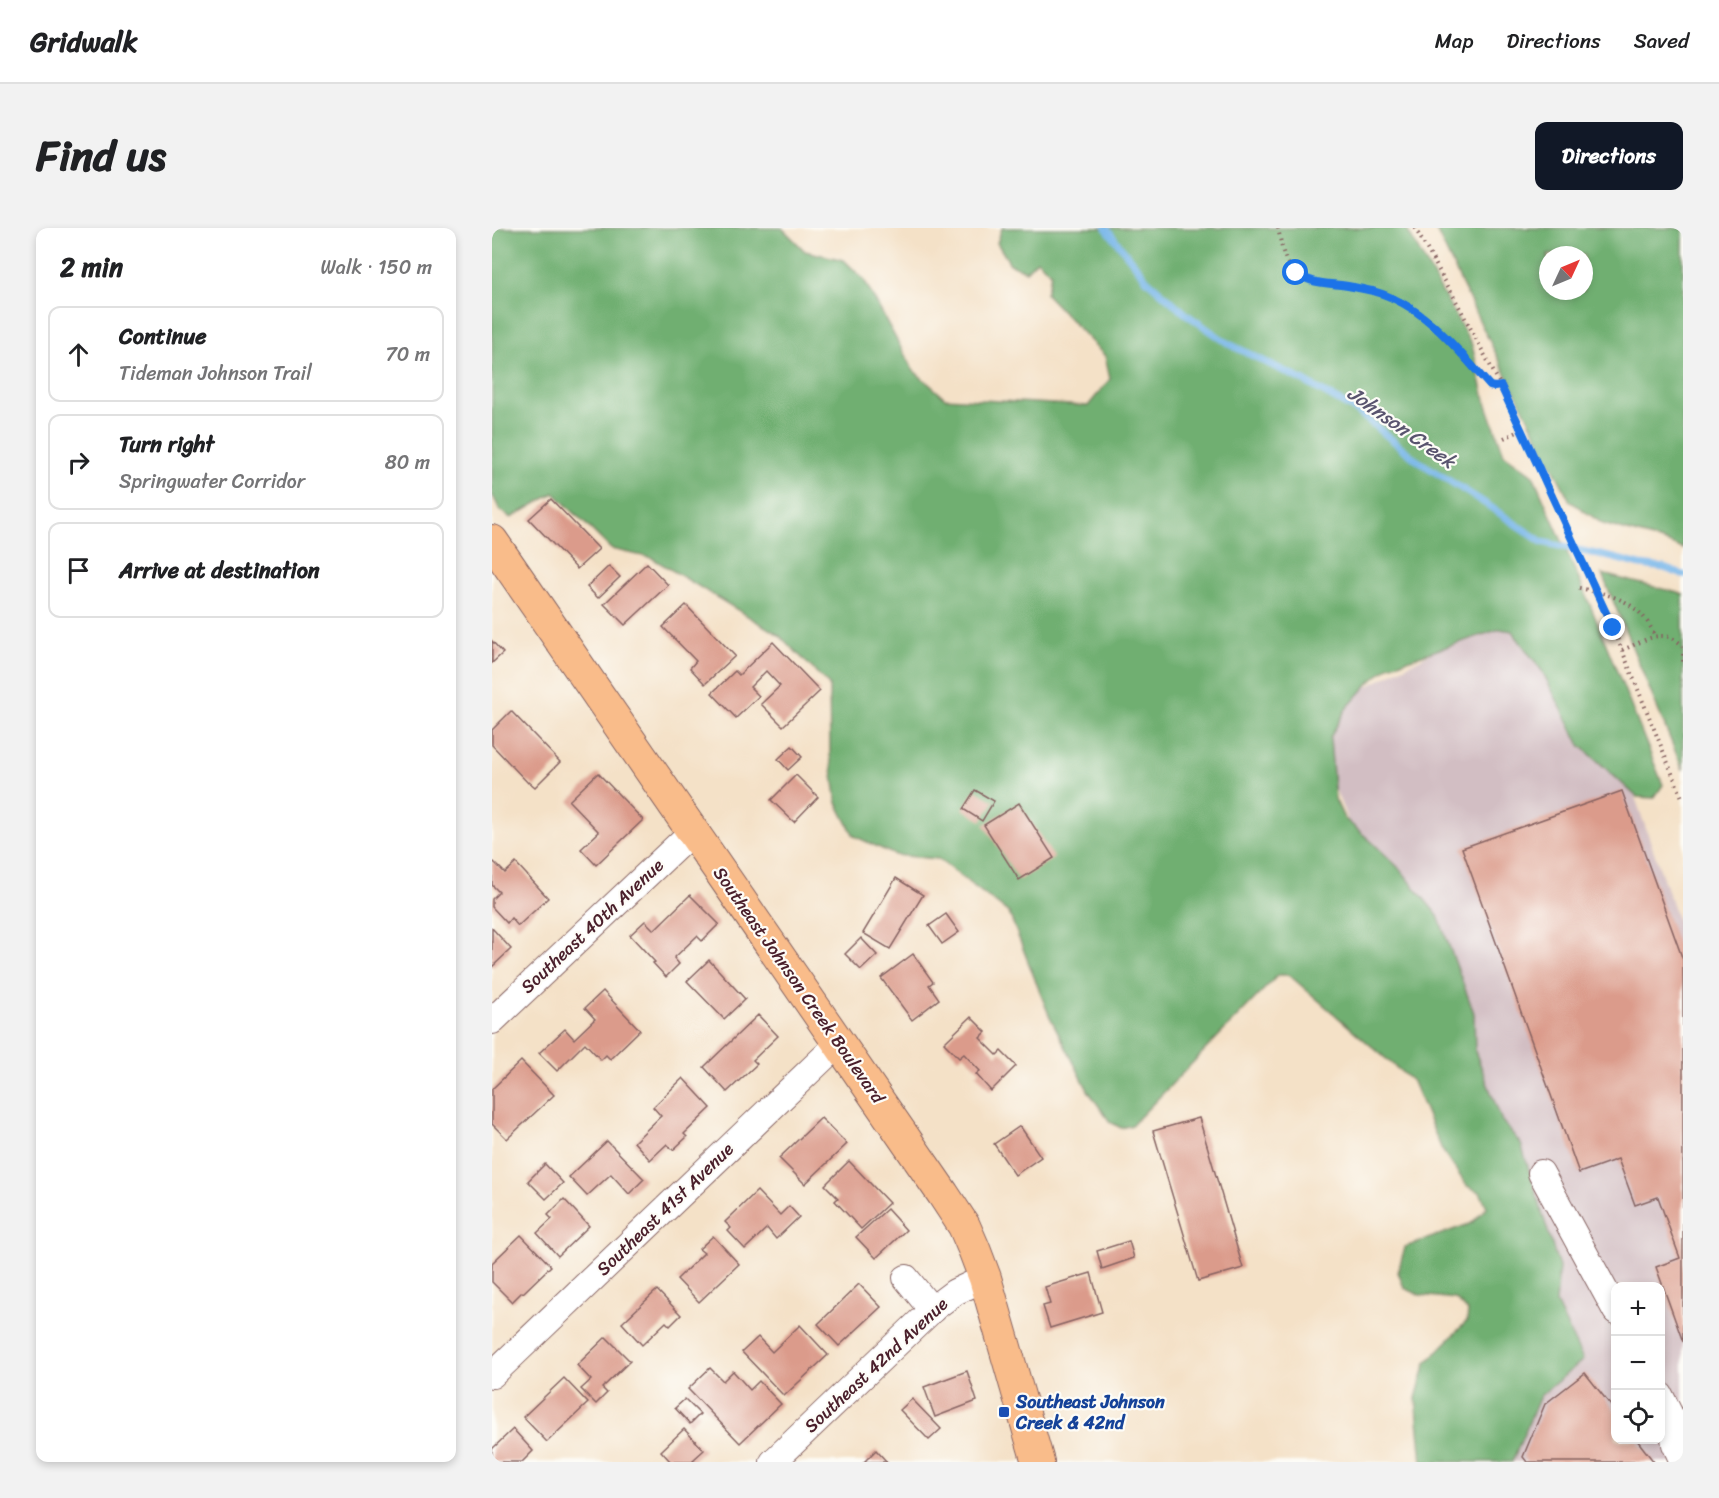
<!DOCTYPE html>
<html lang="en">
<head>
<meta charset="utf-8">
<style>
  body { margin:0; font-family:Sriracha,sans-serif; background:#f2f2f2; color:#202124 }
  .controls { position:absolute; right:18px; bottom:18px; display:grid; overflow:hidden; border-radius:12px; box-shadow:0 3px 9px #0003 }
  .controls button { width:54px; height:54px; display:grid; place-items:center; padding:0; border:0; border-bottom:2px solid #e0e0e0; background:#fff; color:#202124; font:30px sans-serif }
  .compass { position:absolute; left:1047px; top:18px; width:54px; height:54px; border-radius:50%; background:#fff; box-shadow:0 3px 9px #0003; rotate:46deg }
  .stop { position:absolute; width:18px; height:18px; margin:-14px; border:4px solid #1a73e8; border-radius:50%; background:#fff }
  .stop.end { background:#1a73e8; border-color:#fff; box-shadow:0 2px 6px #0008 }
  .list { margin:0; padding:0; list-style:none }
  h2 { display:flex; justify-content:space-between; align-items:center; height:78px; margin:0; padding:0 24px; font-size:26px }
  h2 small { font-size:20px; font-weight:400; color:#757577 }
  .list li { display:grid; grid-template-columns:39px 1fr auto; gap:18px; align-items:center; box-sizing:border-box; height:96px; margin:0 12px 12px; padding:0 12px; border:2px solid #e0e0e0; border-radius:12px }
  .list b { display:block; font-size:22px; white-space:nowrap }
  .list p { margin:0; font-size:20px; white-space:nowrap; color:#757577 }
  .list em { font-size:20px; font-style:normal; color:#757577 }
  .icon { flex:none; width:33px; height:33px; fill:none; stroke:currentColor; stroke-width:2; stroke-linecap:round; stroke-linejoin:round }
  .map { position:relative; flex:none; width:1191px; height:1234px; overflow:hidden; border-radius:12px }
  header { display:flex; align-items:center; gap:36px; box-sizing:border-box; height:84px; padding:0 30px; background:#fff; border-bottom:2px solid #e0e0e0 }
  header strong { font-size:28px }
  nav { display:flex; gap:33px; margin-inline-start:auto; font-size:21px }
  .intro { display:flex; align-items:center; justify-content:space-between; box-sizing:border-box; height:144px; padding:0 36px }
  h1 { margin:0; font-size:42px }
  .button { padding:15px 27px; border-radius:12px; background:#111827; color:#fff; font-size:21px; font-weight:700 }
  main { display:flex; gap:36px; padding:0 36px }
  aside { flex:1; background:#fff; border-radius:12px; box-shadow:0 3px 9px #0003 }
  .map>svg:first-child { display:block }
  .industrial { fill:#d2bec3; fill-rule:evenodd }
  .forest { fill:#70af71; stroke:#5d674e; stroke-width:1.5; fill-rule:evenodd }
  .lines { fill:none; stroke-linecap:round; stroke-linejoin:round }
  .stream { stroke:#76b5e9; stroke-width:7 }
  .building { fill:#db9b8b }
  .minor-casing { stroke:#866362; stroke-width:28 }
  .major-casing { stroke:#866362; stroke-width:34 }
  .path { stroke:#866362; stroke-width:4; stroke-dasharray:1.5 4.5; stroke-linecap:butt }
  .minor { stroke:#fff; stroke-width:26 }
  .major { stroke:#f9bc8a; stroke-width:32 }
  .path-bridge { stroke:#866362; stroke-width:4; stroke-dasharray:1.5 4.5; stroke-linecap:butt }
  .route { stroke:#1a73e8; stroke-width:8 }
  .transit-dot { fill:#1a4fb4; stroke:#fdfcf7; stroke-width:2 }
  .labels { text-anchor:middle; stroke-width:4.5; stroke-linejoin:round; paint-order:stroke }
  .street-label { font-size:18px; fill:#4a1f2b; stroke:#fdfcf7 }
  .transit-label { font-size:18px; font-weight:bold; fill:#164399; stroke:#fdfcf7; text-anchor:start }
  .water-label { font-size:20px; font-style:italic; fill:#59546e; stroke:#fdfcf7 }
</style>
</head>
<body>
<header>
<strong>Gridwalk</strong>
<nav><a>Map</a><a>Directions</a><a>Saved</a></nav>
</header>
<div class="intro"><h1>Find us</h1><a class="button">Directions</a></div>
<main>
<aside>
<h2>2 min<small>Walk · 150 m</small></h2>
<ul class="list">
<li><svg class="icon" aria-label="ahead" viewBox="0 0 24 24"><path d="M12 20V5M6 11l6-6 6 6"/></svg><div><b>Continue</b><p>Tideman Johnson Trail</p></div><em>70 m</em></li>
<li><svg class="icon" aria-label="right" viewBox="0 0 24 24"><path d="M7 20v-9h11M14 6l5 5-5 5"/></svg><div><b>Turn right</b><p>Springwater Corridor</p></div><em>80 m</em></li>
<li><svg class="icon" aria-label="arrive" viewBox="0 0 24 24"><path d="M6 21V4h12l-3 4 3 4H6"/></svg><div><b>Arrive at destination</b></div></li>
</ul>
</aside>
<div class="map">
<svg width="1191" height="1234" viewBox="0 0 1191 1234">
  <rect width="100%" height="100%" fill="#fdfcf7"/>
  <filter id="ink" filterUnits="userSpaceOnUse"><feTurbulence type="fractalNoise" baseFrequency=".0167" numOctaves="2"/><feDisplacementMap in="SourceGraphic" scale="12" xChannelSelector="R" yChannelSelector="G"/><feConvolveMatrix kernelMatrix="1 2 1 2 8 2 1 2 1" color-interpolation-filters="sRGB"/></filter>
  <filter id="wash" filterUnits="userSpaceOnUse"><feTurbulence type="fractalNoise" baseFrequency=".008" numOctaves="4" result="noise"/><feDisplacementMap in="SourceGraphic" scale="24" xChannelSelector="R" yChannelSelector="G"/><feGaussianBlur stdDeviation="1.35" result="paint"/><feColorMatrix in="noise" values="0 0 0 0 0 0 0 0 0 0 0 0 0 0 0 0 0 1.4 0 .05"/><feComposite in="paint" operator="in"/></filter>
  <g filter="url(#wash)">
    <rect width="100%" height="100%" fill="#f4e1c7"/>
    <path class="industrial" d="M1050,366l81,168 60,174v526h-197l-5,-11 91,-89 -266,-643zM1124,1058h44v154h-44z"/>
    <g class="forest">
      <path d="M0,0h290l23,23 39,9 20,20 49,90 32,28 143,8 22,-27 -5,-23 -59,-62 5,-21 -14,-13 -11,11 -16,-7 -13,-21 5,-15h404l66,117 13,54 19,55 29,21 58,132 72,178 -9,13 -17,-1 -57,-52 -38,-74 -30,-40 -12,-2 -111,37 -19,16 -24,27 -16,29 5,61 9,19 28,24 28,27 38,47 36,97 1,38 27,70 19,23 38,123 -3,36 27,57 -43,36 -28,66h-90l-6,-64 10,-35 41,-42 1,-10 -13,-12 -35,-4 -16,-7 -6,-16 7,-25 67,-24 15,-16 -7,-15 -13,-6 -25,-36 -29,-68 -124,-107h-11l-146,150 -11,3 -11,-6 -21,-30 -40,-77 -40,-102 -71,-54 -43,-4 -41,-19 -17,-33 -7,-48 -1,-70 -50,-50 -127,-77 -41,-9 -57,-56 -43,25 -11,-8 -8,-16z"/>
      <path d="M943,0h248v321l-17,-7 -63,-18 -33,-23 -89,-177zM1056,27h36v36h-36z"/>
      <path d="M1110,346l81,20v176l-10,-24z"/>
    </g>
    <g class="lines">
      <path class="stream" d="M614,0l41,52 39,34 43,30 75,37 54,31 60,49 68,43 56,38 72,16 26,7 24,3 19,7"/>
    </g>
    <g id="blocks">
      <g class="building">
        <path d="M59,271l48,50 -22,20 -48,-50z"/>
        <path d="M155,335l21,22 -43,40 -21,-21z"/>
        <path d="M117,338l11,11 -22,21 -11,-11z"/>
        <path d="M194,377l49,51 -30,28 -15,-16 6,-7 -33,-34z"/>
        <path d="M0,413l11,12 -11,10z"/>
        <path d="M281,414l47,49 -37,35 -22,-22 19,-18 -14,-15 -16,16 9,9 -23,22 -24,-25 23,-22 4,4z"/>
        <path d="M19,483l49,51 -25,25 -6,-5 -1,1 -36,-38v-15z"/>
        <path d="M300,518l10,11 -14,13 -10,-11z"/>
        <path d="M106,545l45,47 -47,45 -15,-16 18,-17 -30,-31z"/>
        <path d="M304,547l22,22 -24,25 -23,-22z"/>
        <path d="M483,562l19,11 -12,20 -19,-12z"/>
        <path d="M1130,563l61,169v382l-27,-75 24,-9 -22,-61 -23,8 -17,-46 -39,14 -117,-325z"/>
        <path d="M527,575l35,55 -35,22 -35,-55z"/>
        <path d="M2,634l11,11 11,-10 32,35 -30,28 -7,-8 -4,5 -15,-16v-8l7,-7 -7,-7v-21z"/>
        <path d="M404,650l27,17 -33,54 -27,-16z"/>
        <path d="M198,667l29,29 -17,17 -5,-5 -23,22 5,6 -13,13 -13,-14 2,-1 -25,-27 15,-14 9,9z"/>
        <path d="M454,686l13,18 -17,12 -13,-18z"/>
        <path d="M0,700l19,21 -19,18z"/>
        <path d="M369,710l16,17 -16,15 -16,-16z"/>
        <path d="M421,726l20,28 -4,3 10,14 -27,21 -31,-42z"/>
        <path d="M217,732l36,39 -21,20 -37,-38z"/>
        <path d="M111,763l37,39 -30,29 -4,-4 -5,5 -16,-17 -28,28 -18,-18 26,-24 9,10 21,-20 -10,-11z"/>
        <path d="M266,787l20,21 -25,24 4,4 -30,28 -23,-25z"/>
        <path d="M479,789l15,15 -6,6 17,17 4,-4 15,15 -25,25 -15,-17 4,-3 -16,-17 -5,4 -15,-15z"/>
        <path d="M29,833l33,34 -47,44 -15,-15v-35z"/>
        <path d="M191,850l28,30 -27,26 3,3 -14,13 -6,-6 -17,16 -16,-18 27,-26 -8,-9z"/>
        <path d="M329,890l26,26 -42,40 -26,-26z"/>
        <path d="M707,890l44,150 -45,13 -45,-150z"/>
        <path d="M528,898l21,31 -26,18 -21,-31z"/>
        <path d="M115,913l37,38 -15,15 -18,-20 -24,22 -18,-19z"/>
        <path d="M357,933l40,42 -28,26 -26,-28 3,-3 -13,-13z"/>
        <path d="M53,936l18,19 -17,16 -18,-18z"/>
        <path d="M265,963l23,24 9,-9 10,11 -23,22 -9,-11 -22,21 -17,-18 3,-3 -6,-6z"/>
        <path d="M72,971l25,27 -31,30 -21,-23 15,-14 -4,-4z"/>
        <path d="M395,981l19,21 -30,28 -20,-21z"/>
        <path d="M29,1007l30,31 -28,27 -1,-1 -10,10 -20,-20v-19z"/>
        <path d="M221,1008l26,28 -40,38 -22,-23 27,-26 -5,-4z"/>
        <path d="M637,1013l5,17 -32,11 -5,-18z"/>
        <path d="M599,1045l11,39 -52,16 -7,-22 7,-2 -5,-17z"/>
        <path d="M367,1056l22,23 -42,39 -21,-22z"/>
        <path d="M165,1062l24,25 -11,11 -4,-4 -24,23 -20,-22z"/>
        <path d="M308,1097l28,30 -44,41 -42,-44 16,-15 14,15z"/>
        <path d="M114,1109l24,24 -28,27 5,5 -11,11 -15,-15 10,-9 -14,-15z"/>
        <path d="M218,1140l13,13 10,-10 17,19 9,-9 22,23 -41,39 -52,-54z"/>
        <path d="M475,1143l10,30 -42,16 -11,-30z"/>
        <path d="M1093,1145l31,39v28h21l17,22h-127l-4,-5 22,-53z"/>
        <path d="M72,1150l24,25 -41,39 -24,-25z"/>
        <path d="M193,1171l15,15 -10,10 -15,-16z"/>
        <path d="M420,1171l29,30 -12,11 -29,-30z"/>
        <path d="M21,1201l20,22 -11,11h-30v-13z"/>
        <path d="M192,1201l20,21 -11,10 2,2h-24l-10,-11z"/>
        <path d="M384,1222l11,12h-23z"/>
      </g>
    </g>
  </g>
  <g filter="url(#ink)">
    <use href="#blocks" fill-opacity="0" stroke="#866362" stroke-width="1.5"/>
    <g class="lines">
      <defs>
        <g id="minor">
          <path d="M0,793l200,-189"/>
          <path d="M1049,945l75,138"/>
          <path d="M414,1050l26,32"/>
          <path d="M0,1147l347,-332"/>
          <path d="M1168,1167l11,22 4,27 8,18"/>
          <path d="M281,1234l162,-155 20,-15 30,-14"/>
        </g>
        <path id="major" d="M0,313l451,653 21,32 10,23 11,29 53,184"/>
      </defs>
      <use href="#minor" class="minor-casing"/>
      <use href="#major" class="major-casing"/>
      <g class="path">
        <path d="M786,0c3,13 4,29 13,40 13,16 32,15 51,17 10,1 21,4 32,7 21,5 40,16 57,30l59,64 4,2 7,-2"/>
        <path d="M923,0l39,69 47,89 60,127"/>
        <path d="M1012,210l18,-8"/>
        <path d="M1087,360c34,7 61,13 76,48"/>
        <path d="M1121,400l70,172"/>
        <path d="M1130,422c22,-8 40,-25 61,-4"/>
        <path d="M1191,426v9"/>
      </g>
      <use href="#minor" class="minor"/>
      <use href="#major" class="major"/>
      <path class="path-bridge" d="M1069,285l52,115"/>
    </g>
  </g>
  <g class="lines" filter="url(#ink)">
    <path class="route" d="M804,45c14,10 28,10 45,12 10,1 21,4 32,6 51,14 83,57 117,95l4,1 7,-1 112,242"/>
  </g>
  <rect class="transit-dot" x="506" y="1178" width="12" height="12" rx="3"/>
  <g class="labels">
    <g class="street-label">
      <text transform="translate(100 698) rotate(-43)" y="6">Southeast 40th Avenue</text>
      <text transform="translate(307 757) rotate(55)" y="6">Southeast Johnson Creek Boulevard</text>
      <text transform="translate(173 981) rotate(-44)" y="6">Southeast 41st Avenue</text>
      <text transform="translate(384 1137) rotate(-43)" y="6">Southeast 42nd Avenue</text>
    </g>
    <g class="transit-label">
      <text x="524" y="1180">Southeast Johnson<tspan x="524" dy="21">Creek &amp; 42nd</tspan></text>
    </g>
    <g class="water-label">
      <text transform="translate(910 199) rotate(35)" y="7">Johnson Creek</text>
    </g>
  </g>
</svg>
<div class="controls">
<button>+</button>
<button>−</button>
<button><svg class="icon" aria-label="locate" viewBox="0 0 24 24"><circle cx="12" cy="12" r="6"/><path d="M12 2v4M12 18v4M2 12h4M18 12h4"/></svg></button>
</div>
<svg class="compass" viewBox="-18 -18 36 36"><path d="M0-13l5 13h-10z" fill="#e53935"/><path d="M0 13l5-13h-10z" fill="#757577"/></svg>
<div class="stop" style="left:804px;top:45px"></div>
<div class="stop end" style="left:1121px;top:400px"></div>
</div>
</main>
</body>
</html>
